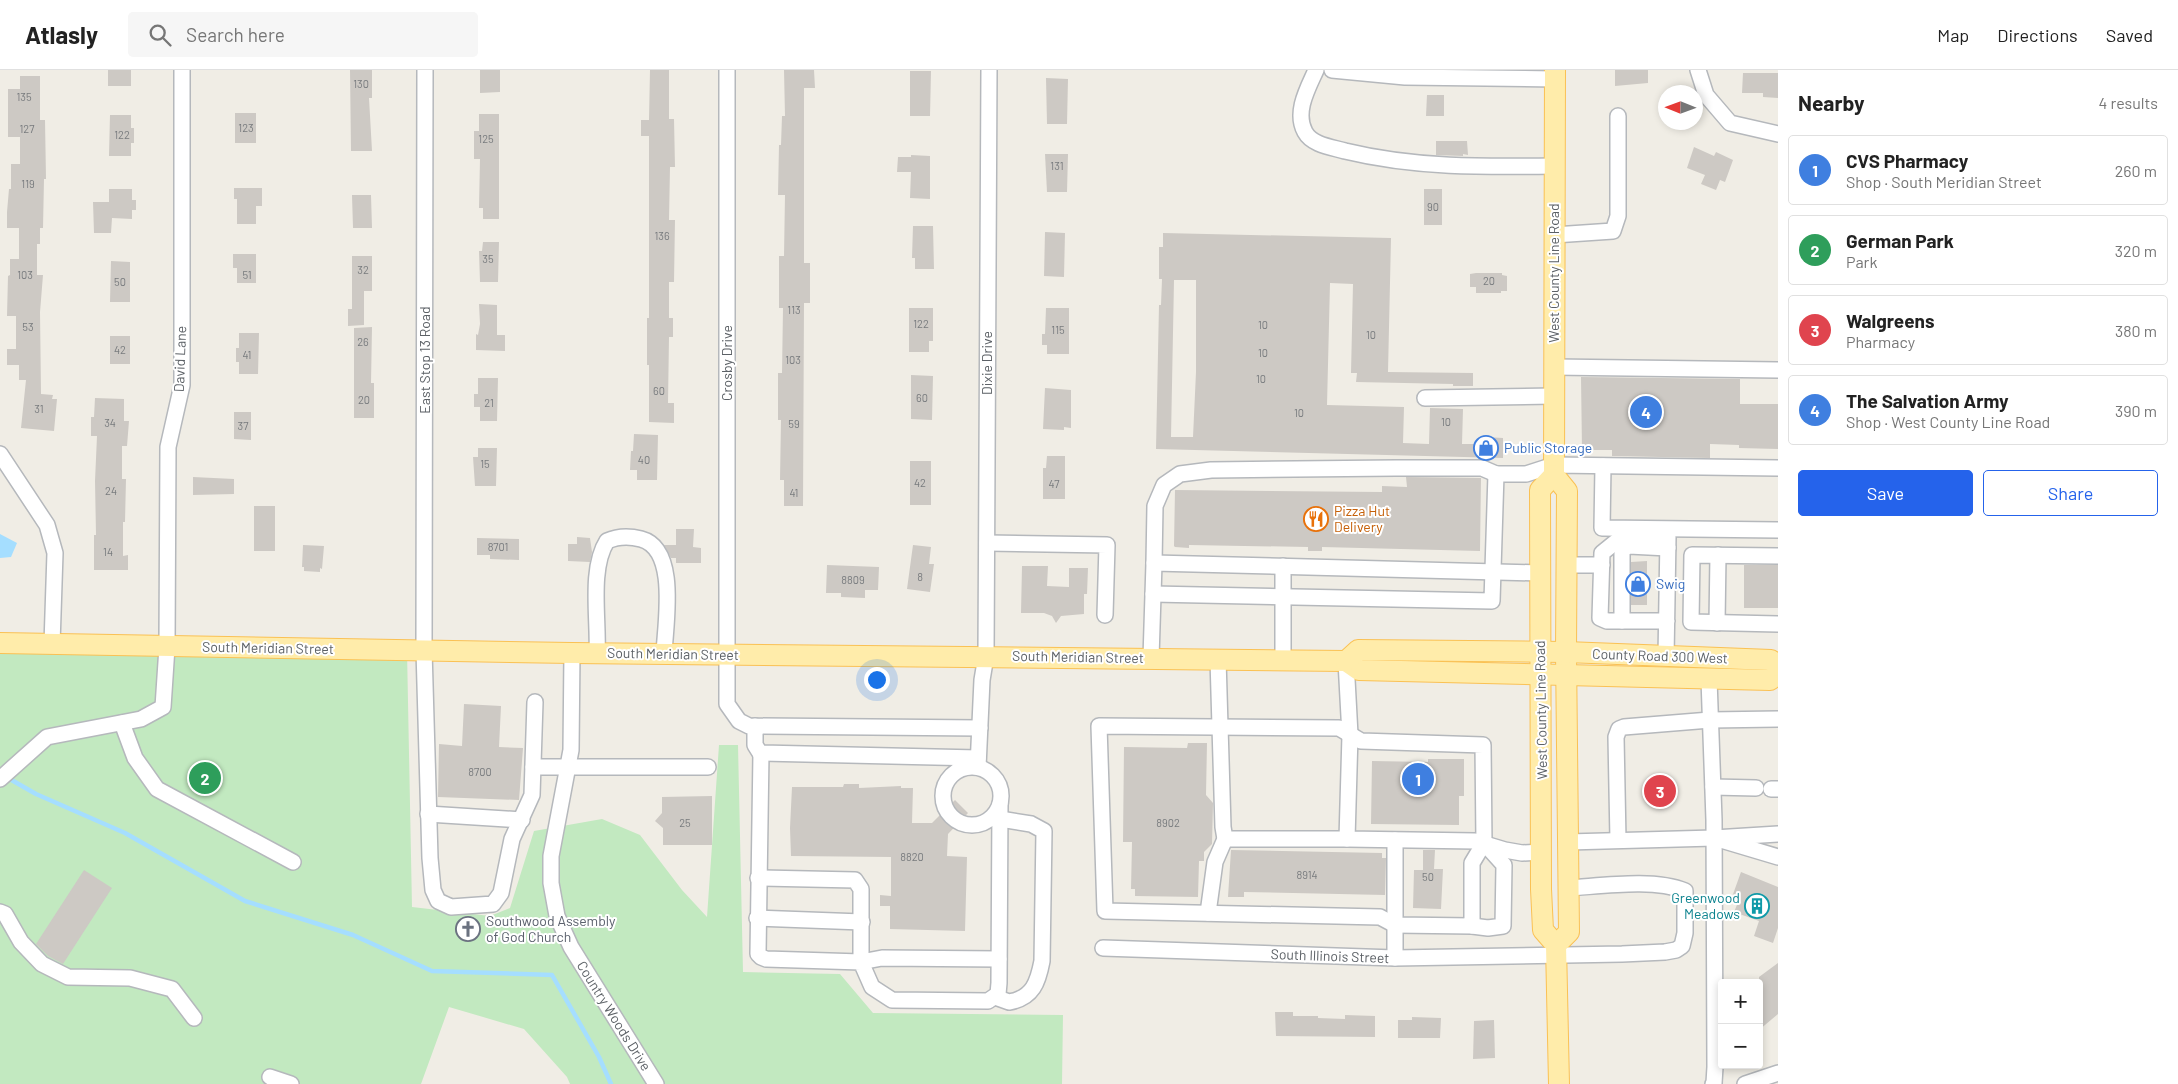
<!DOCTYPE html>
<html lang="en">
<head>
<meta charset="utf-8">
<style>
  body { margin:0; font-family:Barlow,sans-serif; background:#f6f6f6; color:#222 }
  .controls { position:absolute; right:15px; bottom:15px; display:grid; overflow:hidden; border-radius:5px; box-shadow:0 2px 8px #0003 }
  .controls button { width:45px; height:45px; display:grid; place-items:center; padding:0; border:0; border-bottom:1px solid #e0e0e0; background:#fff; color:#222; font:25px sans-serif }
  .compass { position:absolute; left:1658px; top:15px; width:45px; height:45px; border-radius:50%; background:#fff; box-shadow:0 2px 8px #0003; rotate:271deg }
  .you { position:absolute; left:876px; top:609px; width:18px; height:18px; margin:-12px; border:4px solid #fff; border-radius:50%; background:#1a73e8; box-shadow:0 0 0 8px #1a73e833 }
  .badge { display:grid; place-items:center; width:32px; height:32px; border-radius:50%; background:#2563eb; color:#fff; font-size:16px; font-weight:700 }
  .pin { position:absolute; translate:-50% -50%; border:2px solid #fff; box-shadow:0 1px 5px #0006 }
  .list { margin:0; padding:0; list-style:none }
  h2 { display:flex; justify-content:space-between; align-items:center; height:65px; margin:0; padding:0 20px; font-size:21px }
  h2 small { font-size:16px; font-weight:400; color:#767676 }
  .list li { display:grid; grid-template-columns:32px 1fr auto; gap:15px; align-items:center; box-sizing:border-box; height:70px; margin:0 10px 10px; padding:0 10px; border:1px solid #e0e0e0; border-radius:5px }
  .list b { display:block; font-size:19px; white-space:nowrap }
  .list p { margin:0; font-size:16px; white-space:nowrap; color:#767676 }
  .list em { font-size:16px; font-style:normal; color:#767676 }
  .actions { display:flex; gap:10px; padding:15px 20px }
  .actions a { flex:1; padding:11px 0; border:1px solid #2563eb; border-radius:5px; text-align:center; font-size:18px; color:#2563eb }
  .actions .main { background:#2563eb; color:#fff }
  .icon { flex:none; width:28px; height:28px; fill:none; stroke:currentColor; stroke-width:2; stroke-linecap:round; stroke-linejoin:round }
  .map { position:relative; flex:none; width:1778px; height:1014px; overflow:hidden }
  header { display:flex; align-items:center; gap:30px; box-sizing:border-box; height:70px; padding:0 25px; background:#fff; border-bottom:1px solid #e0e0e0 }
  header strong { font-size:24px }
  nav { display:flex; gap:28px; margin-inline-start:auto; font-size:18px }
  .search { width:350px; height:45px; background:#f6f6f6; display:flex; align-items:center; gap:12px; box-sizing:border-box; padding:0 18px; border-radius:5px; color:#767676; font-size:19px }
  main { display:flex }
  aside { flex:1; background:#fff }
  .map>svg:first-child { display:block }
  .green { fill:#c2e9c0 }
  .water { fill:#a5deff }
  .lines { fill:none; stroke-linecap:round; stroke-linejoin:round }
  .stream { stroke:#a5deff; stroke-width:4.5 }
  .building { fill:#cdc9c4; fill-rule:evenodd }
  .minor-casing { stroke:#b5b8bc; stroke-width:18 }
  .major-casing { stroke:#fac154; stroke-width:22 }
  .minor { stroke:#fff; stroke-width:15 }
  .major { stroke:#ffecaa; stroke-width:20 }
  .labels { text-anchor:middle; stroke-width:4; stroke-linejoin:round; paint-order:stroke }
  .number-label { font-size:11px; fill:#787b7e }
  .street-label { font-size:14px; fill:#5c6166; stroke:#fff }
  .shop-label { font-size:14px; fill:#366cbe; stroke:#fff; text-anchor:start }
  .food-label { font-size:14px; fill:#c56008; stroke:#fff; text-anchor:start }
  .culture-label { font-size:14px; fill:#0d838f; stroke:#fff; text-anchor:end }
  .worship-label { font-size:14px; fill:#5b616d; stroke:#fff; text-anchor:start }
</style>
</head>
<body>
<header>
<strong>Atlasly</strong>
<div class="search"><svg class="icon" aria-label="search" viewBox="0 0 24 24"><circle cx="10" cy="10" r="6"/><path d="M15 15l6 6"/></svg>Search here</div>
<nav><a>Map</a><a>Directions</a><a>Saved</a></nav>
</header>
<main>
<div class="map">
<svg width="1778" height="1014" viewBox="0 0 1778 1014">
  <rect width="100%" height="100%" fill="#f0ede5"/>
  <path class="green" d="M0,573l407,7 5,257 78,9 20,-8 24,-77 68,-12 38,16 42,55 25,27 12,-172h19l5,227 97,2 33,39 190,2 -1,69h-492l-3,-7 -43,-48 -75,-22 -28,77h-421z"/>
  <path class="water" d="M0,464l17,9 -6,14 -11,1z"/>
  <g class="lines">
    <path class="stream" d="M8,708l28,16 89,39 120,68 108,34 79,36 120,4 47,82 12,27"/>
  </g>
  <g class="building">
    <rect x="108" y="0" width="23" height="16"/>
    <path d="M350,0h22v28h-3l3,53h-21z"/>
    <path d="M480,0h20v22l-20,1z"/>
    <path d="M650,0h19v49h5l1,48h-5l-1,53h6l-1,62h-5v36h4v19h-4l-1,66h6v20l-25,-1v-57h-2v-47h2v-182h-8v-16h8z"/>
    <path d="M784,0h30l1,18h-11v175h6v40h-6l-1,203h-19v-26h-4l1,-60h-3v-47h4l1,-65h-4v-52h5l1,-61h-7l1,-50h2l1,-29h3z"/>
    <path d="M1615,0h33v13l-33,3z"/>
    <path d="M910,1h21l-1,45h-20z"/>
    <path d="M1743,3h35v25l-15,-1v-4h-21z"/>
    <path d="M20,6h20v44h5l1,59h-2l-1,49h-3v16h-3v31h6l-3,37 1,82 12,1 -1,4h5l-3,32 -33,-3 5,-48h-7v-15h-12v-16h9v-33h-9l1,-40 2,-1v-16h9v-31h-12v-16l2,-23h2v-25h9v-27h-12v-48h12z"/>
    <path d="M1046,8l22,1 -1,45h-20z"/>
    <path d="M1427,25h17v21h-18z"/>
    <rect x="235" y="43" width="21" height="30"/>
    <path d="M479,44h20v105h-16v-11h-4l1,-49h-6v-28h5z"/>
    <path d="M110,45h21v13h3v15h-3v13h-22z"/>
    <path d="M1436,71h31l1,14 -5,-1v2l-27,-1z"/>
    <path d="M1694,77l20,9 2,-4 17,8 -8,22 -5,-2 -4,10 -15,-6 4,-9 -18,-7z"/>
    <path d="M1045,84h23l-1,38h-20z"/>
    <path d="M911,85l19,1v43l-20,-1 1,-26h-14l1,-15h13z"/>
    <path d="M234,118h28v18h-6v18h-19v-25h-3z"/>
    <path d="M109,119h23v11h4v10h-4v9l-20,-1 -1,15h-17l-1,-31h16z"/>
    <rect x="1424" y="119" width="18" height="36"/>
    <path d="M352,125h19l1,33h-19z"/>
    <path d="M913,156h20l1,43h-19v-11h-3z"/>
    <path d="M1045,162l20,1 -1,44 -20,-1z"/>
    <path d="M1163,163l228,5 -3,134 85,1v13h-20v-2l-97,-2 1,-9h-6l2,-89 -23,-1 -3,122 77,2 -1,36 26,1 1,-36 33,1 -1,35h24v-7l17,1v20l-347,-9 3,-144h2l1,-26h-3v-32h4zM1174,210h22v92l-3,65h-22z"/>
    <path d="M483,172h16l-1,40h-18l-1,-31h3z"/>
    <path d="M233,184h23v29h-19v-15h-4z"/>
    <path d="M352,186h20v35h-8v34l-16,1v-17h4z"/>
    <path d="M111,191l19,1v40h-20z"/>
    <path d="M1476,203h26v2l5,1v15h-6v2h-25v-6h-6v-13z"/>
    <path d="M479,234l18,1v30h8v16l-29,-1v-16l2,1 2,-11z"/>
    <path d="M909,238h24v33h-4v11h-20z"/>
    <path d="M1046,238h23v46h-22v-9h-5v-11h3z"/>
    <path d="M372,257l-1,56h3v35h-20v-90z"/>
    <path d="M239,263h20l-1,41h-19v-12h-3v-14h3z"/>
    <rect x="110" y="266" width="20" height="28"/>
    <path d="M911,305l22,1 -1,44 -21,-1z"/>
    <path d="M1581,307l159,2v25h38v45l-39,-1v-3l-29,-1v14l-98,-2v-6h-30z"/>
    <path d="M478,308h20l-1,43h-17v-14h-6v-13h4z"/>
    <path d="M1045,318l26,2v38l-7,-1v3l-21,-1z"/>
    <path d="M95,328l29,1v22h5l-2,25h-5v33h4l-1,43h-2v34l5,-1v15h-34v-35h2l-1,-54 2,-45h-6v-19h3z"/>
    <path d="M234,342h17v28l-17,-1z"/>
    <path d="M634,364l24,1 -1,45h-20v-10h-7l1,-19h2z"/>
    <path d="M478,378h19l-1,38h-21l-2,-29h5z"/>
    <path d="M1047,386h18v43h-22v-31h3z"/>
    <rect x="910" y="391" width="21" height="44"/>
    <path d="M193,407l41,2v15l-41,1z"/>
    <path d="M1406,407l75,1 -1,73 -158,-4v4h-14v-4l-119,-2v3l-14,-1 -1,-1 1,-56 207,2v-6l25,1z"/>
    <rect x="254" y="436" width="21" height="45"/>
    <path d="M676,459h18l-1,18 8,1v15h-25v-5h-5l-7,-13h12z"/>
    <path d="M577,467l13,1 2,14 -2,10 -22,-1v-17h9z"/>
    <path d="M477,468l42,1v21l-29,-1v-4h-13z"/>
    <path d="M303,475l21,1 -2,23 -2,-1v4l-16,-1v-4h-2z"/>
    <path d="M913,475l18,2 -2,17h5l-4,28 -23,-3z"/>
    <path d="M1647,491v44h-16v-43z"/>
    <path d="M827,495l52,2 -1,23h-13v8l-24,-1v-4h-15z"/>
    <rect x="1744" y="495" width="34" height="43"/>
    <path d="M1022,496h26l-1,20 22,1v-19h19l-1,26h-3v20l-23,2 -5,7 -4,-7 -8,-3h-23z"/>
    <path d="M464,634l37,2 -2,41 24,1 -4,52 -81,-3 1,-53 23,2z"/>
    <path d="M1188,673h19l-1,52 7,8 -1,41 -8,8v9h-5l-1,36 -63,-1v-7h-4l1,-47h-9l1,-95 63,1z"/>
    <path d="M1428,689h36v37h-5v29l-88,-1 1,-63 56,1z"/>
    <path d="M844,714h15v4l42,-2v2h12l-1,35h20l23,-23 13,13 -20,21 -1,22 20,1 -2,74 -75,-2v-23h-10v-11l11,1v-39l-100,-1 -1,-28 2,-41h51z"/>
    <path d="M712,726v49h-49v-17l-8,-7 7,-8v-16z"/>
    <path d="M1231,780l151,3v5h4l-1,37 -141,-3v5h-16z"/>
    <path d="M1423,780h12l-1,19h9l-2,40 -28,-1 1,-38h9z"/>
    <path d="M84,800l28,18 -49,76 -15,-8 -12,-12z"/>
    <path d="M1741,802l37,15v41l-5,15 -19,-7 5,-15 -25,-9 5,-12 -7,-3z"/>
    <path d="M1778,893v51l-19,16v-53z"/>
    <path d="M1275,942h18v4h25v2l27,1v-4l30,1v21l-99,-1z"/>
    <path d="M1412,947l29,1 -1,20h-42v-18h14z"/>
    <path d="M1494,950l1,38 -22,1 1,-38z"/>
  </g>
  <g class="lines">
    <defs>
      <g id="minor">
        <path d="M425,0l-1,580 6,208 3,32 5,11 13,6 42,-3 8,-11 11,-54 20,-44 3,-93"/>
        <path d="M727,0v634l12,17 10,5 231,2"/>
        <path d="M1316,0c-8,18 -22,42 -11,62 7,13 26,15 40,19 70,17 139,16 210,15"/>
        <path d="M1332,0l73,7 150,2"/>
        <path d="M1698,0l8,25 24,28 48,11"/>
        <path d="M1554,165l59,-4 5,-15v-100"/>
        <path d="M1554,297l224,3"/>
        <path d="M1425,328l129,-2"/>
        <path d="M0,384l47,71 8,28 -3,91"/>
        <path d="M1603,396l-1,62 176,2"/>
        <path d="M987,473l120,2 -2,70"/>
        <path d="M1778,486l-86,-1 -1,67 87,2"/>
        <path d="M1154,493l1,-57 9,-21 16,-11 31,-4 185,-2h86l14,6"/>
        <path d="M1568,495h34"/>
        <path d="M1153,524l339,7 4,-127h30l28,-9 224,3"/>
        <path d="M1622,551v-67l1,-5 6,-3 39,2"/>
        <path d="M1717,553l1,-68"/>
        <path d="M572,583l-1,97 -20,106v27l6,33 14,31 85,137"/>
        <path d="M597,584c2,-33 -8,-85 10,-113 11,-5 23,-5 34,-2 38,10 24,86 23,115"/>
        <path d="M1666,587l2,-120 -45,-1 -21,17 -2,65 7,3h60"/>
        <path d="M1151,588l3,-95 386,10"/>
        <path d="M1218,589l5,168 2,12h122"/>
        <path d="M1283,590v-94"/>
        <path d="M1346,591l4,74 -3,104 128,2 30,9 17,3 19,-1"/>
        <path d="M1709,609l5,141 1,247 -1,16 -1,1"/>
        <path d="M122,653l13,35 22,31 136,73"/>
        <path d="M755,656v19l5,8 218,5"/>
        <path d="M1099,656l240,2 22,13 122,4 1,98 -12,20v63l-77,-1 -15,-8 -275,-6z"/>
        <path d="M761,683l-3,201 3,3 5,2 95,3 11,25 20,13 96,1 10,-7 1,-11 1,-179"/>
        <circle cx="972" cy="726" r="29"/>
        <path d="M533,697h175"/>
        <path d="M978,697l4,-87 4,-24 3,-586"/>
        <path d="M0,709l47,-42 94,-18 22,-12 4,-60 1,-200 14,-62v-315"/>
        <path d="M1713,717l43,1"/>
        <path d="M1771,719h7"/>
        <path d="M428,744l94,6"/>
        <path d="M1618,770l-2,-103 3,-8 5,-2 86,-7 68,-1"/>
        <path d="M1721,770l57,17"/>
        <path d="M1568,772l146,-4 64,-4"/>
        <path d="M758,808l97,2 6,9v73l21,-4 117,1"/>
        <path d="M0,842l5,2 16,28 21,22 26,13 62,1 42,11 22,29"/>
        <path d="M1208,843l7,-51 10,-23"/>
        <path d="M757,848l105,4"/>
        <path d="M1472,856l16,2 15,-2 1,-61 -19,-21"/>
        <path d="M1103,878l292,10 227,-4 43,-2 11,-2 6,-4 3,-13v-42c-31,-13 -83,-5 -117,-3"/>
        <path d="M1395,888v-118"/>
        <path d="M995,927l14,5c24,-4 29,-20 33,-41l2,-130 -13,-7 -31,-5"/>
        <path d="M270,1007l21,7"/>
        <path d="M1745,1014l33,-11"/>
      </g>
      <g id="major">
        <path d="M1555,0l-1,405 13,16 -1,161 3,280 -13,13"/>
        <path d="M1554,405l-14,15 1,399 2,41 13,15 3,139"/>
        <path d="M0,573l572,10 774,8 13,9 411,10 8,-6"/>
        <path d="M1346,591l12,-11 208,2 205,8 7,6"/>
      </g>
    </defs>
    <use href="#minor" class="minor-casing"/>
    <use href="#major" class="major-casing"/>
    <use href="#minor" class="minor"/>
    <use href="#major" class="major"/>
  </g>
  <defs>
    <symbol id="shop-ring" viewBox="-11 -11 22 22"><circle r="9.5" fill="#fff" stroke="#3f7fe0" stroke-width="1.5"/><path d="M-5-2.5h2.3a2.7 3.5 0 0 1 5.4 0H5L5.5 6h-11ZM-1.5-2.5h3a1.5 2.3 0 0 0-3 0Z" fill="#3f7fe0"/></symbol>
    <symbol id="restaurant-ring" viewBox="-11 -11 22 22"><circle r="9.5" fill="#fff" stroke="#e8710a" stroke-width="1.5"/><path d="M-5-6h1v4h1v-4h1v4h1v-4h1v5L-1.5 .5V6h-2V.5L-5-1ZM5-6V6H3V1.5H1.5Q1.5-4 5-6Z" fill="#e8710a"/></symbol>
    <symbol id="building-ring" viewBox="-11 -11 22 22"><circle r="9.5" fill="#fff" stroke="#0f9aa8" stroke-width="1.5"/><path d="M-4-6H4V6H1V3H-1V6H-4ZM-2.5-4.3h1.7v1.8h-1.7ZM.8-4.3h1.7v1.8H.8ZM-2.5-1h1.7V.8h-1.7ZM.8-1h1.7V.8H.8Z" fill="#0f9aa8"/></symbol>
    <symbol id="church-ring" viewBox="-11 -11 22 22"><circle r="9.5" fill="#fff" stroke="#6b7280" stroke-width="1.5"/><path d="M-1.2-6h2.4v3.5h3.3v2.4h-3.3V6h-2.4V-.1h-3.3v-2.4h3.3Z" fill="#6b7280"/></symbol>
  </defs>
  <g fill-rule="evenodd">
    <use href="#shop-ring" x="1472" y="364" width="28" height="28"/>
    <use href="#restaurant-ring" x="1302" y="435" width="28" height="28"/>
    <use href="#shop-ring" x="1624" y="500" width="28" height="28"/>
    <use href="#building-ring" x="1743" y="822" width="28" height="28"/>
    <use href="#church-ring" x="454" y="845" width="28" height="28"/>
  </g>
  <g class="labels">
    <g class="number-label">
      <text x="361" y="18">130</text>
      <text x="24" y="31">135</text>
      <text x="246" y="62">123</text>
      <text x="27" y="63">127</text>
      <text x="122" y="69">122</text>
      <text x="486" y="73">125</text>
      <text x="1057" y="100">131</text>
      <text x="28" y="118">119</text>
      <text x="1433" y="141">90</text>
      <text x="662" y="170">136</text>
      <text x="488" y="193">35</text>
      <text x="363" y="204">32</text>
      <text x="25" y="209">103</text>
      <text x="247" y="209">51</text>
      <text x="1489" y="215">20</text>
      <text x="120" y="216">50</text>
      <text x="794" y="244">113</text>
      <text x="921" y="258">122</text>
      <text x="1263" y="259">10</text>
      <text x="28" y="261">53</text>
      <text x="1058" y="264">115</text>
      <text x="1371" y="269">10</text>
      <text x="363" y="276">26</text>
      <text x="120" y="284">42</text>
      <text x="1263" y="287">10</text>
      <text x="247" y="289">41</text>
      <text x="793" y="294">103</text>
      <text x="1261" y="313">10</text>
      <text x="659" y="325">60</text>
      <text x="922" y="332">60</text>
      <text x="364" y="334">20</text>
      <text x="489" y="337">21</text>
      <text x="39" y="343">31</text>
      <text x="1299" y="347">10</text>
      <text x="1446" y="356">10</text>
      <text x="110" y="357">34</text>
      <text x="794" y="358">59</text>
      <text x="243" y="360">37</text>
      <text x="644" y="394">40</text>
      <text x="485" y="398">15</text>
      <text x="920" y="417">42</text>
      <text x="1054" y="418">47</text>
      <text x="111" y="425">24</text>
      <text x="794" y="427">41</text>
      <text x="498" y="481">8701</text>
      <text x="108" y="486">14</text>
      <text x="920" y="511">8</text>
      <text x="853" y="514">8809</text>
      <text x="480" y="706">8700</text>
      <text x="685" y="757">25</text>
      <text x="1168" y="757">8902</text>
      <text x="912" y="791">8820</text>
      <text x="1307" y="809">8914</text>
      <text x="1428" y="811">50</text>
    </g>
    <g class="street-label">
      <text transform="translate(1554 203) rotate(-90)" y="5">West County Line Road</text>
      <text transform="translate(180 289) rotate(-88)" y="5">David Lane</text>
      <text transform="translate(425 290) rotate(-90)" y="5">East Stop 13 Road</text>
      <text transform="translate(727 293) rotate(-90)" y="5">Crosby Drive</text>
      <text transform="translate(987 293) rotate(-90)" y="5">Dixie Drive</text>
      <text transform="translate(268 578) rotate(1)" y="5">South Meridian Street</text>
      <text transform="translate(673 584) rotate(1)" y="5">South Meridian Street</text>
      <text transform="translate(1660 586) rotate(2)" y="5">County Road 300 West</text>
      <text transform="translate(1078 587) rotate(1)" y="5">South Meridian Street</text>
      <text transform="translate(1541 640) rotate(-91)" y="5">West County Line Road</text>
      <text transform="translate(1330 886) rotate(2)" y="5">South Illinois Street</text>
      <text transform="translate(614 946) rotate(58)" y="5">Country Woods Drive</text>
    </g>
    <g class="shop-label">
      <text x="1504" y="383">Public Storage</text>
      <text x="1656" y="519">Swig</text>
    </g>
    <g class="food-label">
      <text x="1334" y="446">Pizza Hut<tspan x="1334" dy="16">Delivery</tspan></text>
    </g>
    <g class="culture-label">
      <text x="1740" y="833">Greenwood<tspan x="1740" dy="16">Meadows</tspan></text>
    </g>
    <g class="worship-label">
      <text x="486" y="856">Southwood Assembly<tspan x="486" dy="16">of God Church</tspan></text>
    </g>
  </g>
</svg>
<div class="controls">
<button>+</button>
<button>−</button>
</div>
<svg class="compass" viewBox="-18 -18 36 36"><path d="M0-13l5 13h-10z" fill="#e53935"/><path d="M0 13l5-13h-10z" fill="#767676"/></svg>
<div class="you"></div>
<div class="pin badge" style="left:1418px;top:709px;background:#3f7fe0">1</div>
<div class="pin badge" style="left:205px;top:708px;background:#2e9e5b">2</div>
<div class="pin badge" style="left:1660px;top:721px;background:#e0444e">3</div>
<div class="pin badge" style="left:1646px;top:342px;background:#3f7fe0">4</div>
</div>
<aside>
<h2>Nearby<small>4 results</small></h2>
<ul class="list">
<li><span class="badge" style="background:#3f7fe0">1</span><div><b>CVS Pharmacy</b><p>Shop · South Meridian Street</p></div><em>260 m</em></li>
<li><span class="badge" style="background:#2e9e5b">2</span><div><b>German Park</b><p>Park</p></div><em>320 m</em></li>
<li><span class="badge" style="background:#e0444e">3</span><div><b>Walgreens</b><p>Pharmacy</p></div><em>380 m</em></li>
<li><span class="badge" style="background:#3f7fe0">4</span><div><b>The Salvation Army</b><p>Shop · West County Line Road</p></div><em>390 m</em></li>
</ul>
<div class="actions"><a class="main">Save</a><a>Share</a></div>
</aside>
</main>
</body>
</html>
